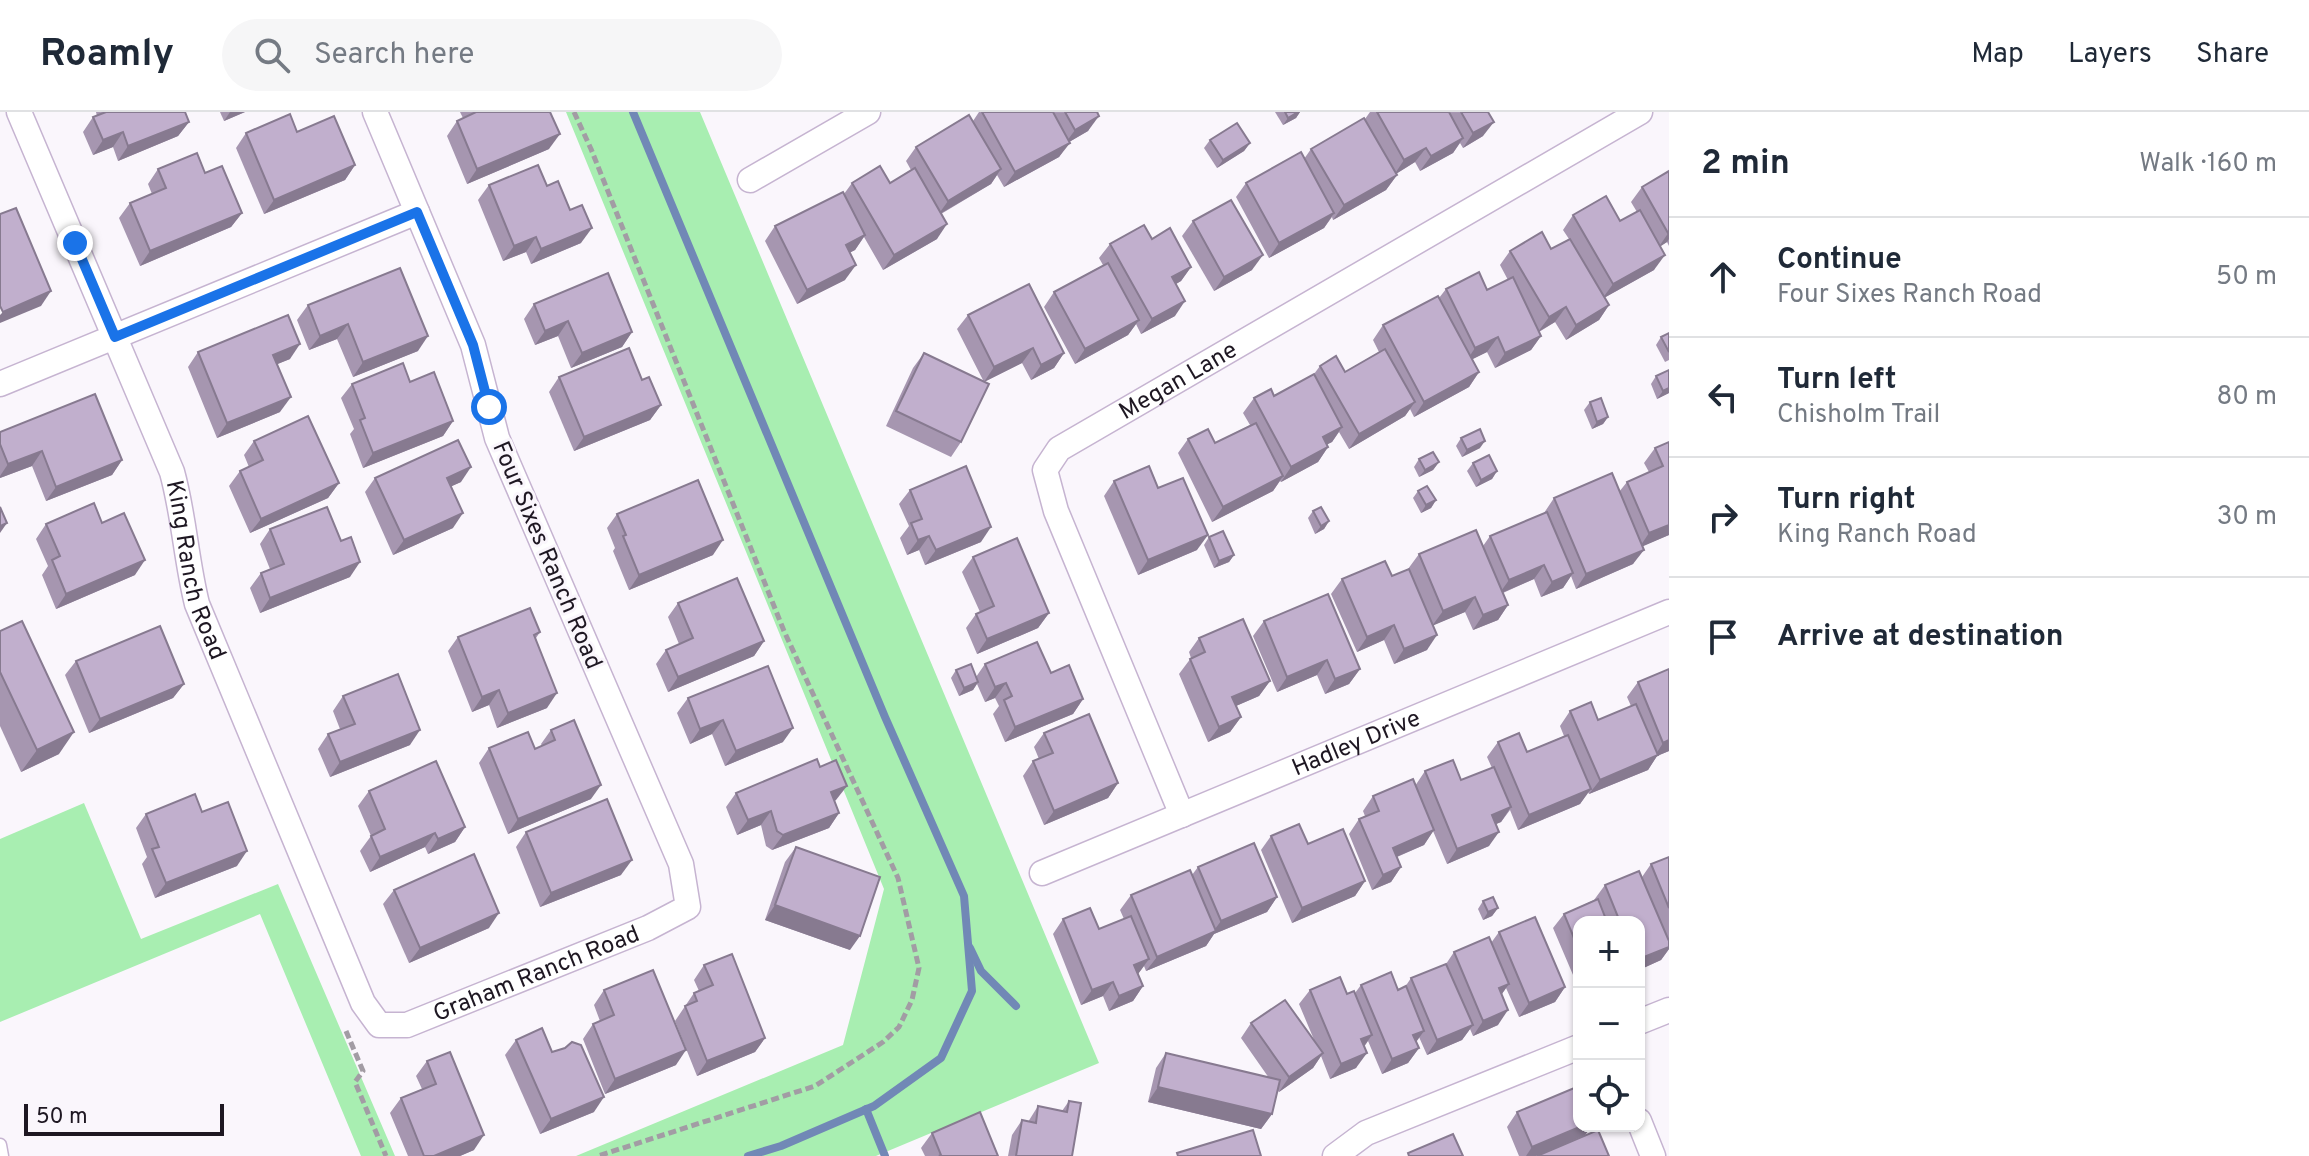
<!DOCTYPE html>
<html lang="en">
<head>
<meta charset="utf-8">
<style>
  body { margin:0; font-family:Overpass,sans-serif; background:#f6f6f7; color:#1f2937 }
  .controls { position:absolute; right:24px; bottom:24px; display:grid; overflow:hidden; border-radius:16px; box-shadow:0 2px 6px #0004 }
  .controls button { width:72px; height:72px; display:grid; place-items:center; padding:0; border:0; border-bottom:2px solid #e0e1e3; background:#fff; color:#1f2937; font:40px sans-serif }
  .scale { position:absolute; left:24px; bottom:20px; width:200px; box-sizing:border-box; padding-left:8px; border:4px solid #1e1722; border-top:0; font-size:22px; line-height:28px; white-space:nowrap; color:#1e1722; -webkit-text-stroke:6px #faf6fc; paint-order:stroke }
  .stop { position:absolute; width:24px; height:24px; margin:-18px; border:6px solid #1a73e8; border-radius:50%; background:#fff }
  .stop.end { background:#1a73e8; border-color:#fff; box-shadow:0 2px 8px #0008 }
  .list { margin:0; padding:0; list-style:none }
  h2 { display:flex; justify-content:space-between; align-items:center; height:104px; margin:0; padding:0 32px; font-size:34px }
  h2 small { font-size:26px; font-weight:400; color:#747a83 }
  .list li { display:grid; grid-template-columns:52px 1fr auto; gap:24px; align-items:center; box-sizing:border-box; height:120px; padding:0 32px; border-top:2px solid #e0e1e3 }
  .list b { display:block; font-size:30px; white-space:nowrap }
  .list p { margin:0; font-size:26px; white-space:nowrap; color:#747a83 }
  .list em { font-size:26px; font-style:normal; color:#747a83 }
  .icon { flex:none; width:44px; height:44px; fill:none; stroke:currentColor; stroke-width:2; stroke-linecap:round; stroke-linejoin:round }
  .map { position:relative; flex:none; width:1669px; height:1044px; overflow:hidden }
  header { display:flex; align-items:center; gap:48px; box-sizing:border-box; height:112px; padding:0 40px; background:#fff; border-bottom:2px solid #e0e1e3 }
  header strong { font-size:38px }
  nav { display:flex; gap:44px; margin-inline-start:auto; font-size:28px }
  .search { width:560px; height:72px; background:#f6f6f7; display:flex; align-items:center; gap:20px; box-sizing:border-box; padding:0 28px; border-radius:44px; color:#747a83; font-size:30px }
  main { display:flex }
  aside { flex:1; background:#fff }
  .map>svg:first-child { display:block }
  .green { fill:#a8eeb1 }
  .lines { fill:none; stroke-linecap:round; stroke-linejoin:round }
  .stream { stroke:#7188b6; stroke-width:8 }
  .lane-casing { stroke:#c6b4d1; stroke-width:15 }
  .street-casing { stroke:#c6b4d1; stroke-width:27 }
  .path { stroke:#a29ca4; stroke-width:5; stroke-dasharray:8 4; stroke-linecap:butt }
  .lane { stroke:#fff; stroke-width:12 }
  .street { stroke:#fff; stroke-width:24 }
  .wall { fill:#a696b0 }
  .shaded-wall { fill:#877a90 }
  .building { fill:#c1afcd; stroke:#877a90; stroke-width:2 }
  .route { stroke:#1a73e8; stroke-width:10 }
  .labels { text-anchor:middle; stroke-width:6; stroke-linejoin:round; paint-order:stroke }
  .street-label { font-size:24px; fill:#1e1722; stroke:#faf6fc }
</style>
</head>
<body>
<header>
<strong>Roamly</strong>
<div class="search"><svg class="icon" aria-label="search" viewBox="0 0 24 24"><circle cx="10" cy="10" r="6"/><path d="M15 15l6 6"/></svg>Search here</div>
<nav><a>Map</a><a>Layers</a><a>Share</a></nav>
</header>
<main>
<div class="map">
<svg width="1669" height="1044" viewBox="0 0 1669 1044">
  <rect width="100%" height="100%" fill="#faf6fc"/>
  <g class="green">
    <path d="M566,0h134l399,951 -223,93h-300l267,-111 41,-156z"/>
    <path d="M84,691l57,136 137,-55 117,272h-34l-101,-242 -260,108v-183z"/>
  </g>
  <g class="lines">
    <g class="stream">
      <path d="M633,0l252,605 79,179 8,95 -31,67 -67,48 -93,40 -33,10"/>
      <path d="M970,836l11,23 35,35"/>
      <path d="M866,997l19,47"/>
    </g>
    <defs>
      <path id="lane" d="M0,1033l2,11"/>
      <g id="street">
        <path id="s1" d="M19,0l153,360c12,43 14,88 25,132l166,399 16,22h28l241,-97 40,-21 -7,-43 -184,-426 -24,-93 -98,-233"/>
        <path d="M750,68l118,-68"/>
        <path d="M0,272l417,-172"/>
        <path id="s2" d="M1182,703l-126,-304 -11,-41 14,-21 581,-337"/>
        <path id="s3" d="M1042,761l627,-261"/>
        <path d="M1639,910l30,-12"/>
        <path d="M1639,1009l14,35"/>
        <path d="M1335,1044l31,-23 213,-86"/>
      </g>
    </defs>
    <use href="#lane" class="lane-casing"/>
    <use href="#street" class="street-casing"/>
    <g class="path">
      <path d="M574,0l17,37 193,482 114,247 21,90 -7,32 -13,27 -16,15 -68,44 -217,70"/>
      <path d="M346,919l17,40 -8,11 31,74"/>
    </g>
    <use href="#lane" class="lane"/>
    <use href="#street" class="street"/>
  </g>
  <g class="wall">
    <path d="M96,0h89l4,10 -11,14 -60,25 -5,-14 -20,8 -10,-23 10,-15 4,-1z"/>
    <path d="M220,0h25l-21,9z"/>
    <path d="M460,0h90l-1,37 -82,35 -20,-48 10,-15 6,-3z"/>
    <path d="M979,0h120l-2,1 -9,18 -19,11 -10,15 -55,30 -7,-12 -6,9 -50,30 -4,25 -54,31 -19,-33 -9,13 -6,3 -4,27 -48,24 -32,-63 10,-15 69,-32 8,-11h38l21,-13 -5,-9 10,-14 57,-26z"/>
    <path d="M1275,0h25l-4,6 -13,7z"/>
    <path d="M1370,0h118l-5,24 -20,12 -3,-5 -7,10 -33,18 -5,-9 -19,12 1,1 -11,15 -53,30 -1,-3 -8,11 -55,30 -33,-61 10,-14 58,-24 7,-10 54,-30z"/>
    <path d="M297,20l58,33 -10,15 -81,34 -28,-66 10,-15z"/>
    <path d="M1210,28l40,3 -6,8 -27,17 -13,-20z"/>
    <path d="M158,57l47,4 37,40 -11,14 -91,39 -21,-48 11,-15 22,-9 -4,-10z"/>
    <path d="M1669,59v75l-2,-4 -7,4 -6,24 -50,28 5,7 -10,15 -33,20 -11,-18 -16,10 2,4 -10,14 -36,18 -8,-16 -15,7 7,13 -10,15 -55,30 -4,-8 -5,7 -56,33 -10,-17 -7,10 -5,2 1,3 -10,15 -37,20 -1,-1 -7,10 -61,31 -34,-69 10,-14 27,4 35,-18 -7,-12 11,-15 20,-2 40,-22 6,-8 25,6 34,-20 -6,-12 10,-15 56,-27 7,-9 41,1 21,-10 -8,-15 10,-14 41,-2 18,-10 -6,-9 10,-15 47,6 17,-9 -6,-10 11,-15z"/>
    <path d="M489,73l58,1 34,57 -50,21 -5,-12 -23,9 -25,-61z"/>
    <path d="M1193,109l59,49 -38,21 -32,-55z"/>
    <path d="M1152,127l39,28 -10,14 -5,3 -1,32 -34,18 -5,-10 -8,11 -53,29 -31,-57 10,-15 49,-27 -4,-7 11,-14z"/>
    <path d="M534,192l98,28 -10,15 -51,21 -13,-32 -23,9 -11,-26z"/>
    <path d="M308,193l110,46 -65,26 -16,-38 -28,11 -12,-30z"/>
    <path d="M968,203l96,38 -10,15 -23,12 -9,-17 -38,19 -23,60 -10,15 -65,-31 27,-58 11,-15 60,29 -27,-53z"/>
    <path d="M1669,221v27l-4,2 -9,-17 5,-8z"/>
    <path d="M198,240l92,7 -13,5 3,48 -63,26 -29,-71z"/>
    <path d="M1669,258v23l-12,6 -6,-15 5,-8z"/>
    <path d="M559,265l102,28 -11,15 -76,31 -25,-59z"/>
    <path d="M410,270l43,39 -10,15 -80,32 -13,-34 4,-5 -13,-31 11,-14z"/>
    <path d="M1590,290l18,15 -5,7 -11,5 -8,-19z"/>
    <path d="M0,320l122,28 -10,15 -66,26 -14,-35 -32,12z"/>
    <path d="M1461,326l19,10 -18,9 -6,-11z"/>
    <path d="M254,329l85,42 -11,15 -78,35 -21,-47 11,-15 9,-4 -5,-12z"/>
    <path d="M1669,330v93l-27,11 -9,18 -57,25 -5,-13 -8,12 -22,9 -7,-18 -31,14 5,12 -10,15 -25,10 -8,-18 -32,13 -6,25 -33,14 -10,-24 -27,12 -26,-58 11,-15 50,-3 16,-7 11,-15 64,-8 7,-10 54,-23 10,-15 65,-6 8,-10 22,-10 -5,-9 11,-15z"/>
    <path d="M1419,347l20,3 -6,8 -14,7 -5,-10z"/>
    <path d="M1473,351l24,8 -5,8 -16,8 -9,-16z"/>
    <path d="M375,366l86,4 -10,4 2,42 -60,27 -28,-63z"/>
    <path d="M1114,369l83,69 -59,25 -34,-79z"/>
    <path d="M910,378l71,52 -56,23 -6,-15 -12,5 -7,-17 9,-12 -10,-22z"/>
    <path d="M1418,379l18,9 -5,8 -10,5 -8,-15z"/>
    <path d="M1313,399l16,10 -5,8 -9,5 -7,-16z"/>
    <path d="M617,402l96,41 -84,35 -16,-39 2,-3 -8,-20z"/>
    <path d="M102,411l33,52 -79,34 -14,-34 6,-9 -12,-27 10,-15z"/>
    <path d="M270,417l71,12 9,36 -90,36 -10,-25 11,-15 9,-4 -10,-25z"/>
    <path d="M1209,425l25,18 -5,7 -15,6 -10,-23z"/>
    <path d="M973,445l76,56 -11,15 -61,26 -11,-26 10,-14 4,-2 -18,-40z"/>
    <path d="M678,491l86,38 -10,15 -86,36 -12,-28 10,-14 13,-6 -11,-27z"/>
    <path d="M1264,509l96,48 -11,15 -24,10 -8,-19 -40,17 -24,-56z"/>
    <path d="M0,519l59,123 -38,18 -21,-46z"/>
    <path d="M540,520l-4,6 11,70 -50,20 -8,-23 -17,7 -24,-61 10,-14z"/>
    <path d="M1199,526l71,43 -11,15 -23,10 5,11 -11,15 -22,10 -29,-68 12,-16 -2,-6z"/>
    <path d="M76,549l108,23 -11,14 -84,35 -24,-58z"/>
    <path d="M985,552l66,9 32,26 -10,15 -68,28 -12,-28 6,-8 -4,-8 -10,4 -8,-18 -4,6 -14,6 -8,-18 5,-8 20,7z"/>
    <path d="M1669,557v82l-12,5 -9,14 -59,24 -1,-2 -8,12 -62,26 -8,-20 -9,12 -5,2 -7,22 -42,18 -14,-33 -9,14 -27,12 4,10 -10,15 -19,8 -23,-56 10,-15 6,-3 -2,-5 10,-15 42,-10 10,-15 36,9 31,-12 -5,-11 11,-15 29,10 37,-16 -4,-10 10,-15 28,9 33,-14 -4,-9 11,-15z"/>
    <path d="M343,584l67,49 -80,32 -12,-28 10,-15 12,-5 -7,-18z"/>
    <path d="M688,586l95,44 -58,24 -13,-32 -22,10 -13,-31z"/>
    <path d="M551,618l40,69 -83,35 -29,-71 10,-15 46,1 7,-3 -1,-2z"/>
    <path d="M1044,621l74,50 -10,15 -64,27 -21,-49 10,-15 6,-2 -5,-12z"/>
    <path d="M369,679l96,36 -10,15 -27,12 -3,-7 -55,25 -10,-21 11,-15 -13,-30z"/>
    <path d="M736,681l100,7 -2,1 5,12 -10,15 -57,22 -6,-4 -5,-21 -24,10 -11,-28z"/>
    <path d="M202,700l35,54 -82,32 -13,-34 5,-7 -11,-29 10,-14z"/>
    <path d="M526,720l95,43 -81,32 -24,-60z"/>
    <path d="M1271,724l37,8 57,37 -10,15 -63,27 -31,-73z"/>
    <path d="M796,735l54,103 -85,-30 20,-58z"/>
    <path d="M1669,745v92l-8,11 -22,10v-48h-60v67l-26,-61 11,-14 30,-14 11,-15 37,-8 9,-13z"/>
    <path d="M1198,755l79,30 -10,15 -53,22 -8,12 -60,25 -2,-5 -6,8 5,12 -10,15 -24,10 -6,-15 -22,9 -28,-71 10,-15 36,10 25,-10 -4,-9 11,-15 61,-20z"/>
    <path d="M394,778l95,38 -80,35 -26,-59z"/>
    <path d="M1483,789l15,7 -6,8 -9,4 -5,-11z"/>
    <path d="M1499,820l66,55 -10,15 -36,15 -13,-29 -4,6 -4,31 -25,11 -3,-7 -8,11 -35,15 -8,-18 -3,5 3,6 -11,15 -26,11 -14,-33 -4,6 -8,21 -26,11 -9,-23 -8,12 -34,24 -2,-2 -5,24 -11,15 -113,-27 8,-34 10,-15 103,25 -28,-40 10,-15 64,19 -16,-38 11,-14 37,4 8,-1 6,-8 37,5 7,-3 6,-9 35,-14 8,-12 37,-9z"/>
    <path d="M704,853l61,73 -10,14 -58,24 -22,-55 19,-28 5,-2 -5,-11z"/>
    <path d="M604,878l72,75 -71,29 -22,-55 10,-15 7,-3 -6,-16z"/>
    <path d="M516,928l36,12 42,60 -54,22 -35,-79z"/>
    <path d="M427,949l47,89 -14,6h-52l-18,-43 11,-15 21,-9 -6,-13z"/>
    <path d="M1069,989l3,55h-64l4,-21 10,-15 6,2 10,-16 24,5z"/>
    <path d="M1517,1000l62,14h13l-7,9 -49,21h-17l-12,-29z"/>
    <path d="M932,1021l66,23h-73l-4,-8z"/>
  </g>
  <g class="shaded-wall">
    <path d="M230,0h15l-21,9z"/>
    <path d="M1298,0h2l-4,6 -13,7 5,-7z"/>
    <path d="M1099,4l-11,15 -24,14 11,-15z"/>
    <path d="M189,10l-11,14 -60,25 10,-15z"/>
    <path d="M1494,10l-11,14 -20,12 10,-15z"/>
    <path d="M123,20l-10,15 -20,8 10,-15z"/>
    <path d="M560,22l-11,15 -82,35 10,-15z"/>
    <path d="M1463,26l-10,15 -33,18 11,-15z"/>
    <path d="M1070,31l-11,14 -55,30 11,-15z"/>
    <path d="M1250,31l-6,8 -27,17 6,-8z"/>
    <path d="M1426,36l-11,14 -21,13 10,-15z"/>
    <path d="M355,53l-10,15 -81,34 10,-14z"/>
    <path d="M1001,57l-10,15 -53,31 10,-14z"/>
    <path d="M1397,63l-11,15 -53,30 11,-15z"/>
    <path d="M242,101l-11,14 -91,39 10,-15z"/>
    <path d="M1334,101l-10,15 -55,30 10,-15z"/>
    <path d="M947,112l-10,15 -54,31 11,-15z"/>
    <path d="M592,116l-11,15 -50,21 10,-15z"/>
    <path d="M1669,120v7l-2,3 -9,6z"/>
    <path d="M865,123l-10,15 -20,10 11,-15z"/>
    <path d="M536,125l-10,15 -23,9 11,-15z"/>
    <path d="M1263,143l-11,15 -38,21 10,-14z"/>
    <path d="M1665,143l-11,15 -52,29 11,-15z"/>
    <path d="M856,153l-11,15 -48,24 10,-14z"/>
    <path d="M1191,155l-10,14 -19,11 10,-15z"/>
    <path d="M51,179l-10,15 -41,17v-8l3,-3z"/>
    <path d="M1185,189l-10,15 -34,18 11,-15z"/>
    <path d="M1609,193l-10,15 -33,20 10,-15z"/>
    <path d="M1566,195l-11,15 -17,10 11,-15z"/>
    <path d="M1139,208l-11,15 -53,29 10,-15z"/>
    <path d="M568,209l-10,15 -23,9 10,-14z"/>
    <path d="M348,212l-11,15 -28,11 11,-14z"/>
    <path d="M632,220l-10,15 -51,21 11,-15z"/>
    <path d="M428,224l-10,15 -65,26 10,-15z"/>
    <path d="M1541,224l-10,14 -36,18 10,-15z"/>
    <path d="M1498,225l-11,15 -22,11 10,-15z"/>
    <path d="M300,232l-10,15 -27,11 10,-15z"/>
    <path d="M1033,236l-11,15 -38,19 10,-15z"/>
    <path d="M1064,241l-10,15 -23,12 10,-15z"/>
    <path d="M1479,260l-10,15 -55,30 10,-15z"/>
    <path d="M1669,276v5l-12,6 6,-8z"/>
    <path d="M291,285l-11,15 -63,26 10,-15z"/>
    <path d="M1415,290l-10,14 -56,33 10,-15z"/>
    <path d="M661,293l-11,15 -76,31 10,-14z"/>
    <path d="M1608,305l-5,7 -11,5 5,-7z"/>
    <path d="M453,309l-10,15 -80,32 10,-15z"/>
    <path d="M1342,315l-10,15 -19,10 10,-15z"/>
    <path d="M1485,329l-5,7 -18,9 5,-7z"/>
    <path d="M1328,335l-10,15 -37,20 10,-15z"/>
    <path d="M42,339l-10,15 -32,12v-2l8,-12z"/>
    <path d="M122,348l-10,15 -66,26 10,-14z"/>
    <path d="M1439,350l-6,8 -14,7 6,-7z"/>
    <path d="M471,355l-10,15 -24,11 10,-15z"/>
    <path d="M1497,359l-5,8 -16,8 5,-7z"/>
    <path d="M1283,364l-10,15 -61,31 11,-15z"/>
    <path d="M339,371l-11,15 -78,35 11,-14z"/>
    <path d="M1436,388l-5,8 -10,5 5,-8z"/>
    <path d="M463,401l-10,15 -60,27 11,-15z"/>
    <path d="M1329,409l-5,8 -9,5 6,-8z"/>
    <path d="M7,411l-7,10v-7z"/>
    <path d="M1669,413v10l-30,13 10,-15z"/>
    <path d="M991,415l-10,15 -56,23 11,-15z"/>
    <path d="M1208,423l-11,15 -59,25 10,-15z"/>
    <path d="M929,424l-10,14 -12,5 11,-15z"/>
    <path d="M723,428l-10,15 -84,35 10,-15z"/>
    <path d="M1644,438l-11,14 -57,25 10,-15z"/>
    <path d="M1234,443l-5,7 -15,6 5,-7z"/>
    <path d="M145,448l-10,15 -79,34 10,-15z"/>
    <path d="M360,450l-10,15 -90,36 10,-15z"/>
    <path d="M1544,453l-10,14 -35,15 10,-14z"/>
    <path d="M1573,461l-10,15 -22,9 11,-15z"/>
    <path d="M1475,485l-10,15 -33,14 11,-15z"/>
    <path d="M1508,493l-10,15 -25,10 10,-15z"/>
    <path d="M1049,501l-11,15 -61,26 10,-15z"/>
    <path d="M1394,513l-10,15 -27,12 10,-15z"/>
    <path d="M1437,523l-10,15 -33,14 10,-15z"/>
    <path d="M764,529l-10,15 -86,36 10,-15z"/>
    <path d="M1327,548l-10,15 -40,17 10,-15z"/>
    <path d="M1360,557l-11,15 -24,10 10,-15z"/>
    <path d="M1270,569l-11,15 -37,16 10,-15z"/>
    <path d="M978,570l-5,8 -14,6 5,-8z"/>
    <path d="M1006,571l-11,15 -10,4 10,-15z"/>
    <path d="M184,572l-11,14 -84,35 11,-14z"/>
    <path d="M499,578l-10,15 -17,7 10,-15z"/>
    <path d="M557,581l-10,15 -50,20 11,-15z"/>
    <path d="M1083,587l-10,15 -68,28 10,-15z"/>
    <path d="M1241,605l-11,15 -22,10 11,-15z"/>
    <path d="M723,608l-11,14 -22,10 10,-15z"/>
    <path d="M793,616l-10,14 -58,24 11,-15z"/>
    <path d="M420,618l-10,15 -80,32 10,-15z"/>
    <path d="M74,620l-15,22 -38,18 16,-22z"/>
    <path d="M1669,628v11l-12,5 -9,14 -59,24 11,-14 54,-23 9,-14z"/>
    <path d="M1118,671l-10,15 -64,27 10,-14z"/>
    <path d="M601,673l-10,14 -83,35 10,-15z"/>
    <path d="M847,674l-11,14 -16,7 11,-15z"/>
    <path d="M1591,677l-11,15 -62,26 11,-15z"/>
    <path d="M1511,695l-10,15 -19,8 10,-15z"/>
    <path d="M771,699l-10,14 -24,10 11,-15z"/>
    <path d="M839,701l-10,15 -57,22 11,-15z"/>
    <path d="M465,715l-10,15 -27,12 10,-15z"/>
    <path d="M1434,718l-10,15 -42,18 11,-15z"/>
    <path d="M1499,720l-10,14 -42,18 10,-15z"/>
    <path d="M435,721l-10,14 -55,25 10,-15z"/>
    <path d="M247,739l-10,15 -82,32 11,-15z"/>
    <path d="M632,748l-11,15 -81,32 11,-14z"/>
    <path d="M1401,755l-10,15 -19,8 11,-15z"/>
    <path d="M1365,769l-10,15 -63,27 10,-15z"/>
    <path d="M1277,785l-10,15 -53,22 -8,12 -60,25 11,-14 55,-24 9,-12z"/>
    <path d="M775,793l85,31 -10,14 -85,-30z"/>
    <path d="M1498,796l-6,8 -9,4 5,-8z"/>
    <path d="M499,801l-10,15 -80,35 11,-15z"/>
    <path d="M1669,835v2l-8,11 -22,10v-11z"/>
    <path d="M1149,847l-11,15 -4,-9z"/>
    <path d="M1113,870l-10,14 -22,9 11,-15z"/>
    <path d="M1509,872l-11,15 1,-11z"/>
    <path d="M1143,874l-10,15 -24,10 10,-15z"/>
    <path d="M1565,875l-10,15 -36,15 10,-14z"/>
    <path d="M1508,898l-10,15 -25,11 10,-15z"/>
    <path d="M1473,913l-11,15 -35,15 10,-15z"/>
    <path d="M1424,919l-10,14 -1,-10z"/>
    <path d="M1372,923l-10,14 -1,-10z"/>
    <path d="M765,926l-10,14 -58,24 10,-15z"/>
    <path d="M1419,936l-11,15 -26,11 10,-15z"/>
    <path d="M686,938l-10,15 -71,29 10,-15z"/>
    <path d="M1323,941l-10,15 -34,24 10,-15z"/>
    <path d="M1367,941l-11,15 -26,11 11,-15z"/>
    <path d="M1158,975l114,27 -11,15 -113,-27z"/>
    <path d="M604,985l-10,15 -54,22 11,-15z"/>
    <path d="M1582,1014h10l-7,9 -49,21h-10l6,-9z"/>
    <path d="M484,1023l-10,15 -14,6h-26z"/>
  </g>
  <g class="building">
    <path d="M106,0h79l4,10 -61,24 -5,-14 -20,8 -10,-23z"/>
    <path d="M476,0h74l10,22 -83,35 -20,-48z"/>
    <path d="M982,0h71l17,31 -55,29z"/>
    <path d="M1065,0h32l2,4 -24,14z"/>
    <path d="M1285,0h13l-10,6z"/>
    <path d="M1377,0h72l14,26 -32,18 -5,-8 -22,12z"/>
    <path d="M1461,0h27l6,10 -21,11z"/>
    <path d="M290,2l7,18 37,-16 21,49 -81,35 -28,-67z"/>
    <path d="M969,3l32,54 -53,32 -32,-54z"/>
    <path d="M1364,6l33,57 -53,30 -33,-56z"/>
    <path d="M1237,11l13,20 -27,17 -13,-20z"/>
    <path d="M1301,40l33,61 -55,30 -33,-60z"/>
    <path d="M197,41l8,20 17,-7 20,47 -92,38 -20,-48 36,-15 -8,-19z"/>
    <path d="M538,53l9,21 11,-5 12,29 12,-5 10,23 -51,21 -5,-12 -22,9 -25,-61z"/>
    <path d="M880,54l10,17 25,-15 32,56 -53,31 -42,-72z"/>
    <path d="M1669,59v61l-1,1 -26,-46z"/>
    <path d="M843,80l22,43 -19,10 10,20 -49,25 -32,-64z"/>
    <path d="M1606,84l14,25 20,-11 25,45 -52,29 -40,-69z"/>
    <path d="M1231,88l32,55 -39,22 -31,-56z"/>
    <path d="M16,96l35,83 -48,21 -3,-6v-92z"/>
    <path d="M1144,113l8,14 18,-11 21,39 -19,10 13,24 -33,18 -42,-75z"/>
    <path d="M1542,120l9,17 19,-10 39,66 -33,20 -10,-18 -17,10 -39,-66z"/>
    <path d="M1108,151l31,57 -54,29 -31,-57z"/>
    <path d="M400,156l28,68 -65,26 -15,-38 -28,12 -12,-31z"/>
    <path d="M1479,160l8,18 26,-13 28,59 -36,17 -7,-16 -23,11 -29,-59z"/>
    <path d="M608,161l24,59 -50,21 -14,-32 -23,10 -11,-27z"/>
    <path d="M1029,172l35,69 -23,12 -8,-17 -39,19 -26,-52z"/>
    <path d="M1438,184l41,76 -55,30 -41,-77z"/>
    <path d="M288,203l12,29 -27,11 18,42 -64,26 -29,-71z"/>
    <path d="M1669,221v19l-8,-15z"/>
    <path d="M629,236l13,32 7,-3 12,28 -77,32 -25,-60z"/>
    <path d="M1385,237l30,53 -56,32 -39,-68 16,-10 9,16z"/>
    <path d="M924,241l65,31 -28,58 -65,-31z"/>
    <path d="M403,251l7,19 24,-10 19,49 -80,32 -13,-33 5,-2 -13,-34z"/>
    <path d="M1669,258v18l-6,3 -7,-15z"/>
    <path d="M1314,262l28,53 -19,10 5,10 -37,20 -37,-69 17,-9 3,7z"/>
    <path d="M95,282l27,66 -66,27 -14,-36 -34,13 -8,-20v-12z"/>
    <path d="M1601,286l7,19 -11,5 -7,-20z"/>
    <path d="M308,304l31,67 -78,36 -21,-48 23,-11 -9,-19z"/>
    <path d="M1256,311l27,53 -60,31 -35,-68 20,-10 7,14z"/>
    <path d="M1480,317l5,12 -18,9 -6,-12z"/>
    <path d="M458,328l13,27 -24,11 16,35 -59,27 -29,-62z"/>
    <path d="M1669,330v83l-20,8 -22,-51 36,-16 -8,-18z"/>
    <path d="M1433,340l6,10 -14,8 -6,-11z"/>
    <path d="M1489,343l8,16 -16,9 -8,-17z"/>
    <path d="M966,354l25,61 -55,23 -7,-14 -11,4 -7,-17 11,-4 -12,-29z"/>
    <path d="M1149,354l9,22 25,-10 25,57 -60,25 -34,-79z"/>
    <path d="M1612,361l32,77 -58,24 -32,-76z"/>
    <path d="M698,368l25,60 -84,35 -16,-39 3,-1 -9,-21z"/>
    <path d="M1427,374l9,14 -10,5 -8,-14z"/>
    <path d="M94,391l8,20 22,-10 21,47 -79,34 -14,-34 8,-4 -14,-32z"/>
    <path d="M0,395l7,16 -7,3z"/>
    <path d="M327,395l14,34 10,-4 9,25 -90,36 -9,-25 23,-9 -14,-35z"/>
    <path d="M1321,395l8,14 -8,5 -8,-15z"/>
    <path d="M1547,400l26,61 -21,9 -8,-17 -35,15 -19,-44z"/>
    <path d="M1476,418l32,75 -25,10 -8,-18 -32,14 -24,-57z"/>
    <path d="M1223,419l11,24 -15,6 -10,-24z"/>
    <path d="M1017,426l32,75 -62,26 -11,-25 18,-8 -21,-49z"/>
    <path d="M1385,449l7,15 17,-7 28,66 -33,14 -10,-24 -27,12 -25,-58z"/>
    <path d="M737,466l27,63 -86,36 -12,-27 27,-12 -15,-35z"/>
    <path d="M1328,482l32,75 -25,10 -8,-19 -40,17 -23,-56z"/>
    <path d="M530,496l10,24 -6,3 23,58 -49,20 -9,-23 -17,7 -24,-60z"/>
    <path d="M1243,507l27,62 -38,16 9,20 -22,10 -29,-68 15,-7 -6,-14z"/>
    <path d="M22,509l52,111 -37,18 -37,-78v-41z"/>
    <path d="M160,514l24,58 -84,35 -24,-58z"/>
    <path d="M1037,530l14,31 18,-8 14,34 -68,28 -11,-27 8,-4 -6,-13 -11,4 -10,-23z"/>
    <path d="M971,552l7,18 -14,6 -8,-18z"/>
    <path d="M768,554l25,62 -57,23 -13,-31 -23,9 -12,-31z"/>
    <path d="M1669,557v71l-6,3 -25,-61z"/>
    <path d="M398,562l22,56 -80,32 -12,-28 27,-10 -12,-28z"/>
    <path d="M1591,590l7,18 38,-16 22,51 -58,25 -30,-69z"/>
    <path d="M1089,602l29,69 -64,28 -21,-50 20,-8 -9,-20z"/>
    <path d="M574,608l27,65 -83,34 -29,-71 39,-16 7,17 20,-9 -4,-10z"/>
    <path d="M1519,621l8,19 41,-17 23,54 -62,26 -31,-73z"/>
    <path d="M817,647l3,8 16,-7 11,26 -16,6 8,21 -56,22 -6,-4 -6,-20 -23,9 -12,-27z"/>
    <path d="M1453,648l8,20 33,-13 17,40 -19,8 7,17 -42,17 -32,-78z"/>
    <path d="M436,649l29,66 -27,12 -3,-6 -55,24 -9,-21 14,-7 -16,-38z"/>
    <path d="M1413,667l21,51 -41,18 8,19 -18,8 -24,-56 20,-8 -6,-15z"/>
    <path d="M195,682l7,18 26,-10 19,49 -81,32 -14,-34 7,-2 -13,-33z"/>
    <path d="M607,687l25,61 -81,33 -25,-61z"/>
    <path d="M1299,712l9,20 35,-15 22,52 -63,27 -31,-72z"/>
    <path d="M1254,731l23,54 -56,24 -23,-54z"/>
    <path d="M796,735l84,30 -20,59 -85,-31z"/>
    <path d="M474,742l25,59 -79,35 -26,-58z"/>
    <path d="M1669,745v51l-18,-44z"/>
    <path d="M1190,758l26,61 -59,26 -26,-62z"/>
    <path d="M1639,759l30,70v6l-30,12v-37h-19l-15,-37z"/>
    <path d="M1493,785l5,11 -10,4 -5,-11z"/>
    <path d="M1598,787l9,23h-28v28l-15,-36z"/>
    <path d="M1090,796l9,21 32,-13 18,43 -15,6 9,21 -24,10 -6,-14 -21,8 -29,-71z"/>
    <path d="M1535,805l30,70 -36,16 -30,-71z"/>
    <path d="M1489,825l20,47 -10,4 9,22 -25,11 -29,-69z"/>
    <path d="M732,842l33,84 -58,23 -22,-55 12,-5 -3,-8 19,-8 -9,-20z"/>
    <path d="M1446,852l27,61 -36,15 -26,-62z"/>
    <path d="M653,858l33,80 -71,29 -22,-55 21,-9 -10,-25z"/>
    <path d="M1391,860l7,18 8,-4 18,45 -11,4 6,13 -27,11 -31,-74z"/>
    <path d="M1340,865l7,17 7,-3 18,44 -11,4 6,14 -26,11 -31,-74z"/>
    <path d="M1285,888l38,53 -34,24 -38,-54z"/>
    <path d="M542,916l10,24 13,-4 7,-6 9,3 23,52 -53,22 -35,-79z"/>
    <path d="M450,940l34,83 -50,21h-10l-23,-58 35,-14 -9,-23z"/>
    <path d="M1166,941l114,27 -8,34 -114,-27z"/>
    <path d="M1579,974v40h3l-50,21 -15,-35z"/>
    <path d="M1069,989l12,2 -9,53h-56l6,-36 14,3 2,-17 29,6z"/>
    <path d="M980,1000l18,44h-59l2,-1 -9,-22z"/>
    <path d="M1253,1018l8,26h-83l-1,-3z"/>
    <path d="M1598,1018l11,26h-72z"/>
    <path d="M1453,1022l10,22h-54l-1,-3z"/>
  </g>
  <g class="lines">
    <path class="route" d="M75,131l40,94 302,-125 56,133 16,62"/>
  </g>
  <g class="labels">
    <g class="street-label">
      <text dy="8" stroke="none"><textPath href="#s2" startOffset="534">Megan Lane</textPath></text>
      <text transform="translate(548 443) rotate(67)" y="8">Four Sixes Ranch Road</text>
      <text dy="8" stroke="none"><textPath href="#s1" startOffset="492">King Ranch Road</textPath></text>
      <text dy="8" stroke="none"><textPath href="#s3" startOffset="340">Hadley Drive</textPath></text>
      <text dy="8" stroke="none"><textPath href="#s1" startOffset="1152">Graham Ranch Road</textPath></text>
    </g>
  </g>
</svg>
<div class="controls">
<button>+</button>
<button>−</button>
<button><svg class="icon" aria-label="locate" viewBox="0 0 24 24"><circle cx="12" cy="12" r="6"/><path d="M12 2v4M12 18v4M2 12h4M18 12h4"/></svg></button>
</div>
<div class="scale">50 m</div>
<div class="stop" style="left:489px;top:295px"></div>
<div class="stop end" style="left:75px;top:131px"></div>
</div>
<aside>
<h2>2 min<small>Walk · 160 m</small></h2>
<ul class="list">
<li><svg class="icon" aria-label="ahead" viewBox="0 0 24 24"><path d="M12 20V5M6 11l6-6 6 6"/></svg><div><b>Continue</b><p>Four Sixes Ranch Road</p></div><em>50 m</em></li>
<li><svg class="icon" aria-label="left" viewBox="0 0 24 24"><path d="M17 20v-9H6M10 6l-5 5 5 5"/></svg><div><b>Turn left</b><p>Chisholm Trail</p></div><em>80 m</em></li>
<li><svg class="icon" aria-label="right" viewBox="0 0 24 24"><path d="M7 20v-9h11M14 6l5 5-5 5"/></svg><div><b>Turn right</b><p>King Ranch Road</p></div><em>30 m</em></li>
<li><svg class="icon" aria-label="arrive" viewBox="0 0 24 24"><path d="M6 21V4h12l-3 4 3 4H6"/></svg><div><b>Arrive at destination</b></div></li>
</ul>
</aside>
</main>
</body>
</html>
